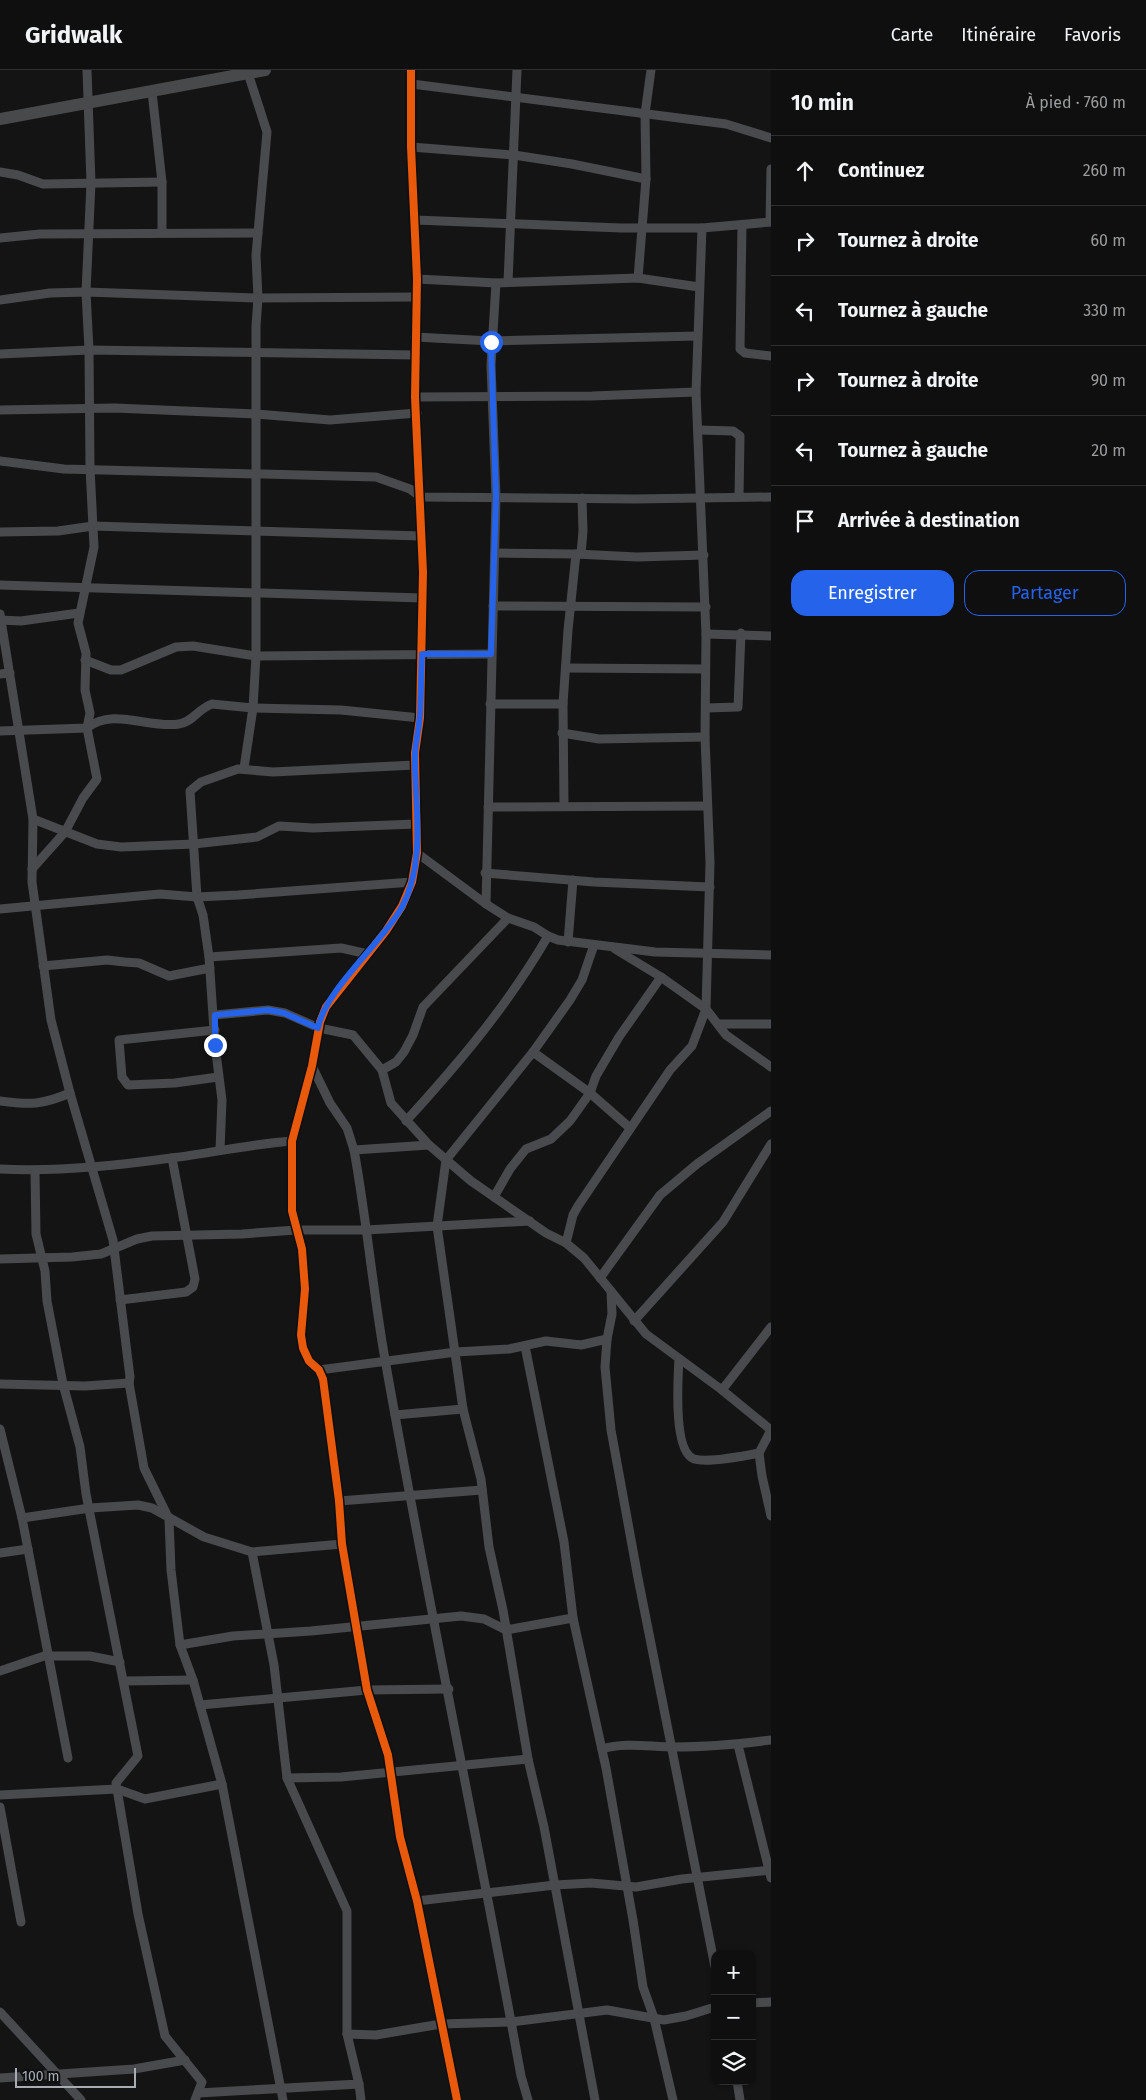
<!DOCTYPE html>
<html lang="fr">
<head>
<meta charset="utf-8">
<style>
  body { margin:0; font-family:"Fira Sans",sans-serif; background:#181818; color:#f1f3f6 }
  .controls { position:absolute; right:15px; bottom:15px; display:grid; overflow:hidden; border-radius:10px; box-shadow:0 1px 4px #0004 }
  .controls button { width:45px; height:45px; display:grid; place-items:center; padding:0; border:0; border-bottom:1px solid #2f2f2f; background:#0f0f0f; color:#f1f3f6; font:25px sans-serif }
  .scale { position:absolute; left:15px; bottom:12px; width:121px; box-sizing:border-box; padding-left:5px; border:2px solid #a6acb4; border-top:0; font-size:14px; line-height:18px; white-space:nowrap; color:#a6acb4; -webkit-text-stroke:4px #0e0f10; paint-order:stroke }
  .stop { position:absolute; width:15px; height:15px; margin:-11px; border:4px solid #2563eb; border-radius:50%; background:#fff }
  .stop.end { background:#2563eb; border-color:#fff; box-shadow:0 1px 5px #0008 }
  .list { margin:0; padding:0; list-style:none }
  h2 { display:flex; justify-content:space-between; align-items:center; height:65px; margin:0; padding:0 20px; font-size:21px }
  h2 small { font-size:16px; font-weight:400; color:#9b9c9e }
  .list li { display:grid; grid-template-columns:32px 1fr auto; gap:15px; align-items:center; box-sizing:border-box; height:70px; padding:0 20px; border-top:1px solid #2f2f2f }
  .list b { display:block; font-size:19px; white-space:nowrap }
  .list em { font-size:16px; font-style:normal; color:#9b9c9e }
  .actions { display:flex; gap:10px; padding:15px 20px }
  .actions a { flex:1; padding:11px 0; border:1px solid #2563eb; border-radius:15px; text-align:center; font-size:18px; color:#2563eb }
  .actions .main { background:#2563eb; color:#fff }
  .icon { flex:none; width:28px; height:28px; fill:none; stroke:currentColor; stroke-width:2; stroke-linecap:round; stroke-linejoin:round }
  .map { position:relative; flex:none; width:771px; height:2030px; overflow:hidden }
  header { display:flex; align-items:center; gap:30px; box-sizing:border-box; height:70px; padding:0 25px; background:#0f0f0f; border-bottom:1px solid #2f2f2f }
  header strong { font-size:24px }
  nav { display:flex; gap:28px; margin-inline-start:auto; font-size:18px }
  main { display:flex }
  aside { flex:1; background:#0f0f0f }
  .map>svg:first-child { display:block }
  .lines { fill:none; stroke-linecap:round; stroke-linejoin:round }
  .street { stroke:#494a4d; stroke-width:9 }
  .secondary { stroke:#48494b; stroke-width:12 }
  .cycleway-casing { stroke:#0e0f10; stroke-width:11 }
  .cycleway { stroke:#e8590c; stroke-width:8 }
  .route { stroke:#2563eb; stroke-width:6 }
</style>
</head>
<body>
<header>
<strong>Gridwalk</strong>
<nav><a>Carte</a><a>Itinéraire</a><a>Favoris</a></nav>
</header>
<main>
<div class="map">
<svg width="771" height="2030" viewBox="0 0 771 2030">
  <rect width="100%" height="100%" fill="#141414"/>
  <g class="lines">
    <g class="street">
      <path d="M411,0v77l6,132 -2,118 8,175 -3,146 -5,35 2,100 -5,29 -10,24 -16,25 -60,76 -6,15 -8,44 -20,75v70l10,38 3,40 -4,46 2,13 6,13 10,9 4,9 16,122 3,43 25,146 21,65 12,82 17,64 40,199"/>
      <path d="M412,14l314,40 45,14"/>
      <path d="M152,22l10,90v50"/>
      <path d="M411,77l103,8 58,9 74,15"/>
      <path d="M0,102l18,3 25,9 119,-2"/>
      <path d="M415,150l206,8h81l69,-6"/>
      <path d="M770,152l1,-53"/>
      <path d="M742,155l-2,124 5,4 26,3"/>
      <path d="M0,168l40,-4 218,-1"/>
      <path d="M638,208l8,-99 -1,-65 6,-44"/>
      <path d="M417,209l79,4 142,-5 61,9"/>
      <path d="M508,212l9,-212"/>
      <path d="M0,230l50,-7 36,-1 172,6 159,-1"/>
      <path d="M415,267l76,4 206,-5"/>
      <path d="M0,284l89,-4 327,5"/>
      <path d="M415,327l177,-1 104,-4"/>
      <path d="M0,340l115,-2 141,6 74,6 87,-7"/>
      <path d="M699,360l34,1 7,5 -1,61"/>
      <path d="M0,391l64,8 312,8 34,12 11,8 214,2 136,-2"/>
      <path d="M0,462l58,-1 35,-5 328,10"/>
      <path d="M495,483l81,1"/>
      <path d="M581,484l2,-23 -1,-33"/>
      <path d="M0,515l422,13"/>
      <path d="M493,536l213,1"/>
      <path d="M0,544l33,205 -1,63 19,138 19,73 43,147 17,137 -1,6 -44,3 -85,-2"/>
      <path d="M0,550l21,1 58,-8"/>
      <path d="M706,564l65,2"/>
      <path d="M85,590l26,10h10l55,-23 17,-1 63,10 235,-2"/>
      <path d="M567,598l138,1"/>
      <path d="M0,604l10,-1"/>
      <path d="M490,634h73"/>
      <path d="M706,638l32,-1 3,-74"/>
      <path d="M0,661l87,-3c26,-21 62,1 92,-4 14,-2 20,-16 33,-20l41,4 88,2 79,8"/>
      <path d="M562,663l37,6 106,-2"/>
      <path d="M244,698l9,-60 3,-52v-330l2,-28 -2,-43 11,-123 -20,-62"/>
      <path d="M564,736l-1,-102 5,-74 8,-76 61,3 67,-2"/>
      <path d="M488,737l219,-1"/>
      <path d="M33,749l64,25 24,3 73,-3 63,-7 22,-11 34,2 103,-4"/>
      <path d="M417,783l69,51 22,14 26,9 14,9 10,4 97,12 116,3"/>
      <path d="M32,799l33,-37 18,-34 14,-19 -10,-51 3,-15 -5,-23 1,-37 -8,-30 16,-76 -4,-79 -1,-118 -3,-58 5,-109 -4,-113"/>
      <path d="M485,803l109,9 116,5"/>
      <path d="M486,834l10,-407 -5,-132 5,-82"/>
      <path d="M0,839l160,-15 37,3 41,-2 174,-13"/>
      <path d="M568,872l5,-62"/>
      <path d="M594,875l-12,35 -12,20 -37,52 -87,108 -9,66 26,183 18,70 8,68 14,63 25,149 16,68 51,273"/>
      <path d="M615,879l46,28 45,32 20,26 45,32"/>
      <path d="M209,887l132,-9 27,6"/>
      <path d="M43,896l64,-6 18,2 14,1 30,13 41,-8"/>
      <path d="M215,945l53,-5 17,3 34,15 34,7 29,35 9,33 38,42 42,36 75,52 20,10 18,15 62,76 76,56 49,40"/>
      <path d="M718,954h53"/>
      <path d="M215,960l-96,10 3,37 6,8 47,-2 43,-6"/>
      <path d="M533,982l57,41 40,35"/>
      <path d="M312,996l18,37 17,25 7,22c13,71 19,144 32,215 42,238 92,474 135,711l7,24"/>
      <path d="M382,1000l14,-8 8,-10 9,-17 10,-28 85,-89"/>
      <path d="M0,1031c30,4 42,4 70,-8"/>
      <path d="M406,1051c53,-58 102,-116 142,-185"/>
      <path d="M220,1080l2,-50 -7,-55 -6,-88 -6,-42 -6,-18 -7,-106 11,-9 37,-13 35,3 142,-7"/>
      <path d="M354,1080l75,-5"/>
      <path d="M0,1099c56,3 115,-3 171,-11 41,-5 80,-14 121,-17"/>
      <path d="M35,1101l1,63 9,37 2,30 16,83 17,63 6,47 52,262 -22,27 22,131 27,122 37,46 -7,18"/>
      <path d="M494,1127l16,-28 16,-20 25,-10 19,-18 20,-28 6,-17 23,-39 42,-60"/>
      <path d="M566,1173l7,-28 5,-9 92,-136 22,-24 14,-37 4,-146 -5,-126 1,-103 -10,-242 6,-164"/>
      <path d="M0,1189l72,-2 29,-3 36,-15 15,-3 90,-2 54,-4h70l164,-9"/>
      <path d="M600,1208l60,-83 37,-31 74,-53"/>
      <path d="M611,1221l1,23 -5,25 -2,28 6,63 27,148 77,389"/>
      <path d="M120,1230l66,-8 7,-5 2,-8 -23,-121"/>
      <path d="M634,1251l89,-99 48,-78"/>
      <path d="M525,1276l39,196 9,76 33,150 27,152 10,67 11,31 19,82"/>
      <path d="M679,1289c-1,18 -6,93 15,100 14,4 50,-3 65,-6l12,-23"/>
      <path d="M319,1300l137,-18 53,-3 37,-8 35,4 26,-6"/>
      <path d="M129,1313l15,85 25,51 2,51 9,75 13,35 29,104 61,316"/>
      <path d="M722,1320l49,-63"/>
      <path d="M395,1345l68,-6"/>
      <path d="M0,1359l22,89 46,240"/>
      <path d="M759,1383l3,23 9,40"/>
      <path d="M339,1431l143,-11"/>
      <path d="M22,1448l68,-10 48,-3 14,3 52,29 48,15 90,-8"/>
      <path d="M252,1482l22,113 13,113 60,133v123"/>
      <path d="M0,1483l28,-4"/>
      <path d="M180,1575l53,-9 78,-5 150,-15 23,3 22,11 67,-12"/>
      <path d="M0,1601l44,-15h46l30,6"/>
      <path d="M125,1611l68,-1"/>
      <path d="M200,1635l167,-15 82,-1"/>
      <path d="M738,1675l33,133"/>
      <path d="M602,1679c24,-7 47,-2 73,-2 32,0 64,-3 96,-7"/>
      <path d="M287,1708l54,-1 187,-18"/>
      <path d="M0,1725l117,-6 28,10 77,-15"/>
      <path d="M0,1737l21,115"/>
      <path d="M417,1831l138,-16 36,-2 45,4 46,-8 89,-9"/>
      <path d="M752,1933l19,-1"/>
      <path d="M0,1942l81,88"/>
      <path d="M0,2008l134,-9 51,-9"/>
      <path d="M737,2011l3,19"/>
      <path d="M359,2014l2,16"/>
      <path d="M198,2023l161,-9 -12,-50 29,1 65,-11 70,-2 96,-12 57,10 22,-4 29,-9"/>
    </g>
    <path class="secondary" d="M0,49l265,-49"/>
    <defs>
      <path id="cycleway" d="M411,0v77l6,132 -2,118 8,175 -3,146 -5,35 2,100 -5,29 -10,24 -16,25 -60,76 -6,15 -8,44 -20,75v70l10,38 3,40 -4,46 2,13 6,13 10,9 4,9 16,122 3,43 25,146 21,65 12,82 17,64 40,199"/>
    </defs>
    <use href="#cycleway" class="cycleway-casing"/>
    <use href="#cycleway" class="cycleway"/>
  </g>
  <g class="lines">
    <path class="route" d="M215,975v-30l53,-5 16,3 34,15c7,-38 64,-85 84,-121 25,-47 12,-104 13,-154 1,-13 4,-25 5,-38 1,-20 1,-40 2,-61h69l5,-157 -5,-155"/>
  </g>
</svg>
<div class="controls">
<button>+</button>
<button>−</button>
<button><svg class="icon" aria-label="layers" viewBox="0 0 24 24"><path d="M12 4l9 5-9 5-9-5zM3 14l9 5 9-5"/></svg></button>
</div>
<div class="scale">100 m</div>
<div class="stop" style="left:491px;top:272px"></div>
<div class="stop end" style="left:215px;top:975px"></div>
</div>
<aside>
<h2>10 min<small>À pied · 760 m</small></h2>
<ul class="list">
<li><svg class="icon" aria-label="ahead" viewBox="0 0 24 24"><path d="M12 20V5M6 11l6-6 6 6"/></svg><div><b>Continuez</b></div><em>260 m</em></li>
<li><svg class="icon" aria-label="right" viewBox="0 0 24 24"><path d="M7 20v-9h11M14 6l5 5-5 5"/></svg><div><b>Tournez à droite</b></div><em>60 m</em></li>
<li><svg class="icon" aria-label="left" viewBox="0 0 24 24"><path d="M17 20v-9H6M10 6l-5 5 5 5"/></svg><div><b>Tournez à gauche</b></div><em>330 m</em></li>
<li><svg class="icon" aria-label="right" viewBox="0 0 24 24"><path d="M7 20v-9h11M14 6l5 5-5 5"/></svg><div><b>Tournez à droite</b></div><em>90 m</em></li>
<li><svg class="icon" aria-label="left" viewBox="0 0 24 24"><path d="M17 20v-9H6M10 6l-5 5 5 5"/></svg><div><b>Tournez à gauche</b></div><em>20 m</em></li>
<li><svg class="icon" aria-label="arrive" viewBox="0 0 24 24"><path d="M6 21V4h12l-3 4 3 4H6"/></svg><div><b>Arrivée à destination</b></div></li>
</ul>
<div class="actions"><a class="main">Enregistrer</a><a>Partager</a></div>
</aside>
</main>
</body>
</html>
